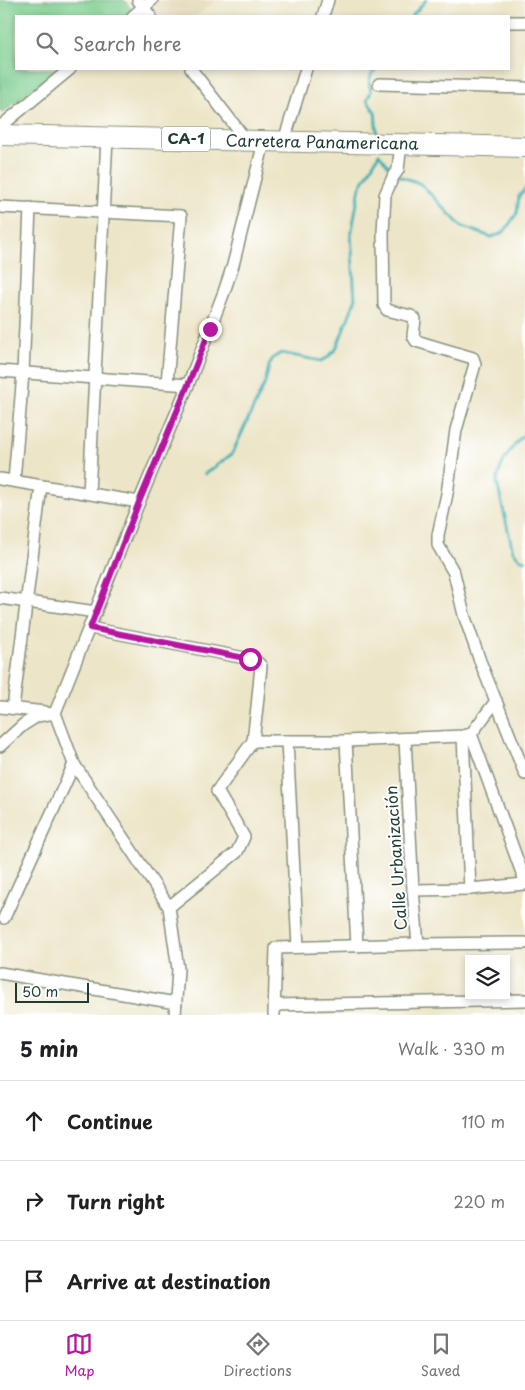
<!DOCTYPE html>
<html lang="en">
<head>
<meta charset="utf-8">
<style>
  body { margin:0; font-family:"Playpen Sans",sans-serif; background:#f2f2f2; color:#202124 }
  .controls { position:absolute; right:15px; bottom:15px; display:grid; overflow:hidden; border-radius:0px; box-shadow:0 2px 8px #0003 }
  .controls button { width:45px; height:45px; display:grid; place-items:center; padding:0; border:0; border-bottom:1px solid #e0e0e0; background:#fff; color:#202124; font:25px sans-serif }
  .scale { position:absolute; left:15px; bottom:12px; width:74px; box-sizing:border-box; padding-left:5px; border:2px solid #1f3d34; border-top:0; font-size:14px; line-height:18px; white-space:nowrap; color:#1f3d34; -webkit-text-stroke:4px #fff; paint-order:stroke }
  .stop { position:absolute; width:15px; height:15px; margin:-11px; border:4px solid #b5179e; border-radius:50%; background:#fff }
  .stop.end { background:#b5179e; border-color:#fff; box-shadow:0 1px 5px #0008 }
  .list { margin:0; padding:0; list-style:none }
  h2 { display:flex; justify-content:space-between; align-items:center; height:65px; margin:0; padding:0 20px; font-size:21px }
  h2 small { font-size:16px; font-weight:400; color:#757577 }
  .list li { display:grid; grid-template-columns:32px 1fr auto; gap:15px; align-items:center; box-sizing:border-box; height:80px; padding:0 20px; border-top:1px solid #e0e0e0 }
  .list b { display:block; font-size:19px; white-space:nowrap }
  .list em { font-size:16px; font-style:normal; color:#757577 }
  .icon { flex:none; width:28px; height:28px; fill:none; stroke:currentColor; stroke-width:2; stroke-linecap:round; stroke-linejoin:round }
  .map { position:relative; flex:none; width:525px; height:1015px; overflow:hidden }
  .search { position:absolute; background:#fff; box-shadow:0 2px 8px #0003; left:15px; right:15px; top:15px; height:55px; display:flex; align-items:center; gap:12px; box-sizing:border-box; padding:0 18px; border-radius:0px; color:#757577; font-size:19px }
  .sheet { height:305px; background:#fff }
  nav { display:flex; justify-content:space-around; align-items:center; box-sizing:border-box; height:70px; border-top:1px solid #e0e0e0; background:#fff; font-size:14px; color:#757577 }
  nav a { display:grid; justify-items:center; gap:2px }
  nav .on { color:#b5179e }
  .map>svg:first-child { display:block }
  .built { fill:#e2d7b7 }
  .green { fill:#7dcd8e; stroke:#4e8561 }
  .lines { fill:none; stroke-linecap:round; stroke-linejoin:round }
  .stream { stroke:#3caeb5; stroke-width:3 }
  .minor-casing { stroke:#86917e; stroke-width:14 }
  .trunk-casing { stroke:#86917e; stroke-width:22 }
  .minor { stroke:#fff; stroke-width:11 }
  .trunk { stroke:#fff; stroke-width:20 }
  .route { stroke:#b5179e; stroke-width:6 }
  .labels { text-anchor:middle; stroke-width:4; stroke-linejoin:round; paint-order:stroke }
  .shield { fill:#fff; stroke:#627771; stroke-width:1 }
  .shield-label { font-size:15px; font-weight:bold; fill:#1f3d34 }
  .street-label { font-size:16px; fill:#1f3d34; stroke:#fff }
</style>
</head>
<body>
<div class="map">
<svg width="525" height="1015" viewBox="0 0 525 1015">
  <rect width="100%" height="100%" fill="#fff"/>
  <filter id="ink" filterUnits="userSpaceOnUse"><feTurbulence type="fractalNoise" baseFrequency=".02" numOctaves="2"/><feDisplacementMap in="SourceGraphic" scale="10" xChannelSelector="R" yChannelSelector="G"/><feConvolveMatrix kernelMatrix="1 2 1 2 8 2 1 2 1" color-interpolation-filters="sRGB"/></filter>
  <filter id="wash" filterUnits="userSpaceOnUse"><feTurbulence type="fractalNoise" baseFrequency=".0096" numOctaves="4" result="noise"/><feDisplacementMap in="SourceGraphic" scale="20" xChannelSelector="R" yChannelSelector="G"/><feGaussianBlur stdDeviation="1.12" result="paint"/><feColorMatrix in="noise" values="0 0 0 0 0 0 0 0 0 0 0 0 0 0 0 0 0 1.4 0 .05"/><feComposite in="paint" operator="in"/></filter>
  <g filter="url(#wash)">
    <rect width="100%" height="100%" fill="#ece5c7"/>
    <path class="built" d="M159,0h57l-20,16h-38l-8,-9z"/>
    <path class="green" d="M0,0h124l8,10 -7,6h-109v53h42l-54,42h-4z"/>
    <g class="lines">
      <g class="stream">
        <path d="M412,16l14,-16"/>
        <path d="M376,69l-5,6 -2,8 2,8 -4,9 8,12 2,24"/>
        <path d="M379,154c6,8 14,19 23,23 7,3 14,4 20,8l39,41 30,11 7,-2 6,-3 13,-19 2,-17 6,-7"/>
        <path d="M525,433c-13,14 -26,30 -28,50l16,68 5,6 7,4"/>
        <path d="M205,474l27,-20 33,-71 4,-17 4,-8 8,-5 40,8 6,-3 9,-9 19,-48 -4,-66 9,-48 19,-33"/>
      </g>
    </g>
  </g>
  <g filter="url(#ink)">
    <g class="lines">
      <defs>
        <g id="minor">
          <path d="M138,0l12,16"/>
          <path d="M133,16l19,-16"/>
          <path d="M323,16l5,-16"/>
          <path d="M509,22h16"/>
          <path d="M191,69l55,71"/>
          <path d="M379,84l146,4"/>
          <path d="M0,127l70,-58"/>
          <path d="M284,141l22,-72"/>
          <path d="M401,144l-3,26 -5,7 -8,18 -2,38 1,72 3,5 24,6 4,3 -2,17 3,5 57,17 2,6 -19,66 -9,64 -9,41v10l16,28 10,42 16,46 45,113"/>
          <path d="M0,207l181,9 -14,167"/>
          <path d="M0,371l188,14"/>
          <path d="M0,479l139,23"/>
          <path d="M14,481l9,-108 7,-165"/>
          <path d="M89,493l18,-355"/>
          <path d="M0,598l96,14"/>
          <path d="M90,628l160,31 7,3 4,4 -4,41 -4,34 -36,50 27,46 -7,15 -68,55"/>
          <path d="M0,707l45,5"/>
          <path d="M13,708l28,-222"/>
          <path d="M471,734l54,147"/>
          <path d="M463,736l7,153"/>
          <path d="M405,739l8,151 5,54"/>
          <path d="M253,741h93l117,-5 8,-2 25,-33"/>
          <path d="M287,741l11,206"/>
          <path d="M346,741l11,205"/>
          <path d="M0,746l23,-21 14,-9 18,-3"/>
          <path d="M413,890l57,-1 55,-5"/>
          <path d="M4,918l70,-154"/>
          <path d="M0,973l176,30"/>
          <path d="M274,1005l251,-5"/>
          <path d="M175,1015l3,-46 -9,-62 -95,-143 -19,-51 84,-211 49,-117 36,-93 9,-27 31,-123"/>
          <path d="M274,1015l2,-67 142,-4 107,-1"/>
        </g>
        <path id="trunk" d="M0,135l525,12"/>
      </defs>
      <use href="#minor" class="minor-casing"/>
      <use href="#trunk" class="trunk-casing"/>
      <use href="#minor" class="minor"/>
      <use href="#trunk" class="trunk"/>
    </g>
  </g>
  <g class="lines" filter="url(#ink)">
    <path class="route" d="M210,329l-22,56 -49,117 -49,126 160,31"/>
  </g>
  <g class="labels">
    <rect class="shield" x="162" y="126.5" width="48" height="25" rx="4"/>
    <g class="shield-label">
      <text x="186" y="144">CA-1</text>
    </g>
    <g class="street-label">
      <text transform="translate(322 142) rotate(1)" y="6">Carretera Panamericana</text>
      <text transform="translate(396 858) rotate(-94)" y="6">Calle Urbanización</text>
    </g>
  </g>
</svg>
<div class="controls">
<button><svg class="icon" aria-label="layers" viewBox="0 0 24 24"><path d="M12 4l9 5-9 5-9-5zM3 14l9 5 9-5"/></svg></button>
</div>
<div class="scale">50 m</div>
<div class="stop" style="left:250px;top:659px"></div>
<div class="stop end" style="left:210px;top:329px"></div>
<div class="search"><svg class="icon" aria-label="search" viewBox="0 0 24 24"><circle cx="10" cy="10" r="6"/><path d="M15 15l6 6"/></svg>Search here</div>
</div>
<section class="sheet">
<h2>5 min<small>Walk · 330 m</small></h2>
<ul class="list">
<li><svg class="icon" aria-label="ahead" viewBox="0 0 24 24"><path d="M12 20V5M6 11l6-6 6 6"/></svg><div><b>Continue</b></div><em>110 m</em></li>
<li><svg class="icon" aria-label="right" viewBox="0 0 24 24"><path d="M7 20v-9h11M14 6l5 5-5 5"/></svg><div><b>Turn right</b></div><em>220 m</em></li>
<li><svg class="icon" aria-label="arrive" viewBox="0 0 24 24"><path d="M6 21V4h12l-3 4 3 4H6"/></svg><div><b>Arrive at destination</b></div></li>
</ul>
</section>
<nav>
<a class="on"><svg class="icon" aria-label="map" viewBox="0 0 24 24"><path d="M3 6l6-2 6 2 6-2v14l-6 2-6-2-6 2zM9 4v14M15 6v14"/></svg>Map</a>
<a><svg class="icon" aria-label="directions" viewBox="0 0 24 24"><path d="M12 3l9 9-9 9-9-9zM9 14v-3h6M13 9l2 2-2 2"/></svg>Directions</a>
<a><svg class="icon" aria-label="saved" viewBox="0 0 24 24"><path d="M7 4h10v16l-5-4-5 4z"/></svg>Saved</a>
</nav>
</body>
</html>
